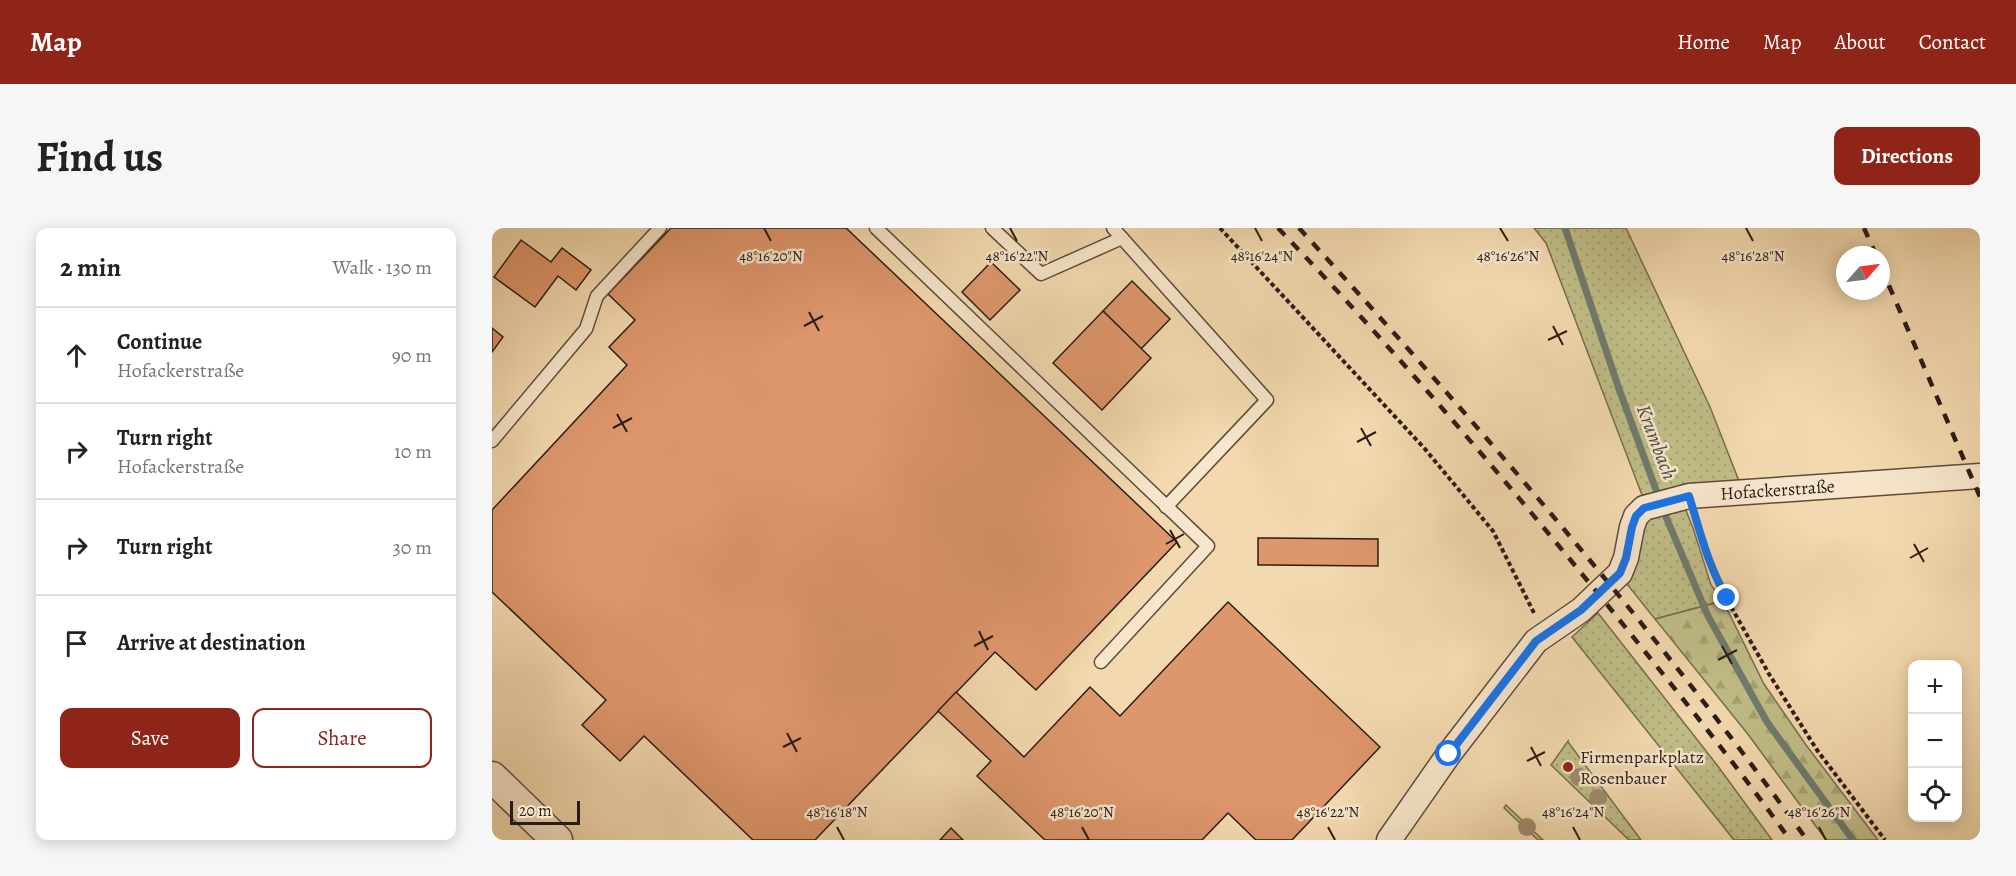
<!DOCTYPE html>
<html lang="en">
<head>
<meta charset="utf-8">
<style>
  body { margin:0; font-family:Alegreya,serif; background:#f6f6f6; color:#222 }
  .controls { position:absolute; right:18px; bottom:18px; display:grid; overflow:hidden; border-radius:12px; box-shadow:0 3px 15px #0003 }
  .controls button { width:54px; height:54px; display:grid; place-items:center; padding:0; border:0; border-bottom:2px solid #e0e0e0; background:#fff; color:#222; font:30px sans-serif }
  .compass { position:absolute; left:1344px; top:18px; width:54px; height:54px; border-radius:50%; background:#fff; box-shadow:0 3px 15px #0003; rotate:62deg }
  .scale { position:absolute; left:18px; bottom:15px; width:70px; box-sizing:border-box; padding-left:6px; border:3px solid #2c1c16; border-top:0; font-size:16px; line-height:21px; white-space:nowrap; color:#2c1c16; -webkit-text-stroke:4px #f7e6cb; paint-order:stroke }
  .stop { position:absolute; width:18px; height:18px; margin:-14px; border:4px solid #1a73e8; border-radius:50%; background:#fff }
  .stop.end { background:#1a73e8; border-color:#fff; box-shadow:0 2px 6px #0008 }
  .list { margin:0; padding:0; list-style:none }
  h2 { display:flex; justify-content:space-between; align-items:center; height:78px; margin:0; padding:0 24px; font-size:26px }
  h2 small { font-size:20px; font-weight:400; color:#767676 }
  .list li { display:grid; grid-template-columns:39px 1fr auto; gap:18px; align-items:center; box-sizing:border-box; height:96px; padding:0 24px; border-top:2px solid #e0e0e0 }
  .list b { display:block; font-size:22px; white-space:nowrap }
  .list p { margin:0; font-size:20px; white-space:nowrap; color:#767676 }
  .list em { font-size:20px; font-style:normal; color:#767676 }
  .actions { display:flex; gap:12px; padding:18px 24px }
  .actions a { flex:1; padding:14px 0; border:2px solid #8f2418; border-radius:12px; text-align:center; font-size:21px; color:#8f2418 }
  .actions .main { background:#8f2418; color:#fff }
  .icon { flex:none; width:33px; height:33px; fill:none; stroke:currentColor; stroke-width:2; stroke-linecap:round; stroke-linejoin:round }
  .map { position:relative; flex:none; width:1488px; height:612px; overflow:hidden; border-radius:12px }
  header { display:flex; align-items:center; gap:36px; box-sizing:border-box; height:84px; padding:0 30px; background:#8f2418; color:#fff }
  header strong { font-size:28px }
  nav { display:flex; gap:33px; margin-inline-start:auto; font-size:21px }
  .intro { display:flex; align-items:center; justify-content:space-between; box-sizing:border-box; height:144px; padding:0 36px }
  h1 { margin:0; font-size:42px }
  .button { padding:15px 27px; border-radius:12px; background:#8f2418; color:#fff; font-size:21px; font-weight:700 }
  main { display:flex; gap:36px; padding:0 36px }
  aside { flex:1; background:#fff; border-radius:12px; box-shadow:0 3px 15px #0003 }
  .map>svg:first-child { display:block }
  .grass { fill:url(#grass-dots); stroke:#766d4e; stroke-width:1.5 }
  .forest { fill:url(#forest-firs); stroke:#766d4e; stroke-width:1.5 }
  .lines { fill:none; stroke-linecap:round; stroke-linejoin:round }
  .stream { stroke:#6f7b6e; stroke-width:7 }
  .building { fill:#de966c; stroke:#2c1c16; stroke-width:1.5 }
  .service-casing { stroke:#5e4b3c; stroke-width:15 }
  .minor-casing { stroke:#5e4b3c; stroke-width:27 }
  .tertiary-casing { stroke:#5e4b3c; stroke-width:33 }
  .path { stroke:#2c1c16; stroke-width:4; stroke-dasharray:4.5 3; stroke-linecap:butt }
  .service { stroke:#f7e6cb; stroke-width:12 }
  .minor { stroke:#f7e6cb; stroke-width:24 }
  .tertiary { stroke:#f7e6cb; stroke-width:30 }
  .rail { stroke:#2c1c16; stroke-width:4.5; stroke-dasharray:10 10; stroke-linecap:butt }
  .tree { fill:#9e8c6e }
  .route { stroke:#1a73e8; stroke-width:8 }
  .ticks { fill:none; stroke:#2c1c16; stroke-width:2 }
  .poi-dot { fill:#8f2418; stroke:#f7e6cb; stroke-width:2 }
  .labels { text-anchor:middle; stroke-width:5; stroke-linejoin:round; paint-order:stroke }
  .street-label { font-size:18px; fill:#2c1c16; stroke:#f7e6cb }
  .poi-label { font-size:18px; fill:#2c1c16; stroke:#f7e6cb; text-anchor:start }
  .water-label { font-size:20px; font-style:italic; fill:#4d4b42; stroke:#f7e6cb }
  .ticks-label { font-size:15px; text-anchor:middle; fill:#2c1c16; stroke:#f7e6cb; stroke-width:5; stroke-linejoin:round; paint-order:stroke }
</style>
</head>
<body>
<header>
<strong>Map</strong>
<nav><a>Home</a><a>Map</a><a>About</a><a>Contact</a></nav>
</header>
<div class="intro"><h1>Find us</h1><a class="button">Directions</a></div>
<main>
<aside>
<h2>2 min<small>Walk · 130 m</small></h2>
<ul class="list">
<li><svg class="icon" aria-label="ahead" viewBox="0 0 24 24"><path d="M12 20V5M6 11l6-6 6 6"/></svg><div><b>Continue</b><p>Hofackerstraße</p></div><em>90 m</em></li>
<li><svg class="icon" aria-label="right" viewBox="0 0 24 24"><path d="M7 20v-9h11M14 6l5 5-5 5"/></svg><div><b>Turn right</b><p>Hofackerstraße</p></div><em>10 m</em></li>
<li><svg class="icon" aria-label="right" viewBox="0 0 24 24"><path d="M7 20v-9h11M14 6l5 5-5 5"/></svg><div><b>Turn right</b></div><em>30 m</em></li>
<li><svg class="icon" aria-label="arrive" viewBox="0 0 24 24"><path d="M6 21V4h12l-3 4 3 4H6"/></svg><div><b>Arrive at destination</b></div></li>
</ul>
<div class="actions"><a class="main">Save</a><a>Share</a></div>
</aside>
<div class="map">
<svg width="1488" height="612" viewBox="0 0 1488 612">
  <defs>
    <pattern id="grass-dots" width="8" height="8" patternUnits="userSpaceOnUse" patternTransform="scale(1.5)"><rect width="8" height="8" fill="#c0be87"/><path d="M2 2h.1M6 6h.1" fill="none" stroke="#a5a374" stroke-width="1.8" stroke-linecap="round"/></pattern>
    <pattern id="forest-firs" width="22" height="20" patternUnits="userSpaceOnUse" patternTransform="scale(1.5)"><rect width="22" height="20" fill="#c0be87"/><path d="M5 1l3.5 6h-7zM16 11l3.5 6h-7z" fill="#a5a374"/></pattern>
  </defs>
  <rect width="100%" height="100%" fill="#f3d9af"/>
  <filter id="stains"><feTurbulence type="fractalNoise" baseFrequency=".00333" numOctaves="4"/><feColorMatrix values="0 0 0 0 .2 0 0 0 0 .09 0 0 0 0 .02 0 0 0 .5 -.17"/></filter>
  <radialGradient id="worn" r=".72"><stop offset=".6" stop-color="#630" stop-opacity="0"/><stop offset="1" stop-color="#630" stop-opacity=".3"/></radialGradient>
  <g class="grass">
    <path d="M1042,0h92l84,179 29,74 -97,14 -96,-252z"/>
    <path d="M1191,275l10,25 18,57 12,16 -68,18 -28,-35 13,-36v-15l11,-20z"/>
    <path d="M1106,385l119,152 55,75h-38l-162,-203z"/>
    <path d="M1076,513v1l73,98h-12l-78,-75z"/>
    <path d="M1014,577l37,35h-5l-34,-32z"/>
  </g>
  <path class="forest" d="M1231,373l41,83 42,61 72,95h-52l-79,-107 -92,-114z"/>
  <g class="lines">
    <path class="stream" d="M1073,0l54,161 47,128 42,99 59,106 86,118"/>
  </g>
  <g class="building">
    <path d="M179,0h175l331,314 -141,148 -41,-38 -180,188h-62l-109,-104 -24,25 -38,-36 24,-25 -114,-108v-82l135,-145 -18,-18 26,-27 -27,-26z"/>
    <path d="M29,12l30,22 11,-14 29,22 -15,20 -18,-14 -23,31 -41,-30z"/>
    <path d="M499,34l29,28 -30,30 -28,-28z"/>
    <path d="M640,53l38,38 -29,30 -38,-38z"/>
    <path d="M611,83l48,47 -49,52 -49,-47z"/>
    <path d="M0,100l11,9 -11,15z"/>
    <path d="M766,310l120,1v27l-120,-1z"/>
    <path d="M736,374l152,145 -88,93h-36l-28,-27 -26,27h-157l-68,-64 14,-15 -53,-50 18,-19 68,65 66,-70 30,29z"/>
    <path d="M459,600l12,12h-23z"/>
  </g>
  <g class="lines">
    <defs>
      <g id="service">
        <path d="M384,0l332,318 -107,116"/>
        <path d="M500,0l49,46 81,-36"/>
        <path d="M621,0l154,172 -101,107"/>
        <path d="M0,213l94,-112 11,-33 63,-68"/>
      </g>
      <g id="minor">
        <path id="s1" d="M897,612l60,-86 87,-113 45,-31 39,-37 6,-15 6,-31 4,-11 8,-8 45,-12 291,-20"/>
      </g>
      <path id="tertiary" d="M0,549l65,63"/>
    </defs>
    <use href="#service" class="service-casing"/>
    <use href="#minor" class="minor-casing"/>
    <use href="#tertiary" class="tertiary-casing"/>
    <g class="path">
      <path d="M728,0l205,221 68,82 42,84"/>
      <path d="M1203,289l21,63 53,94 48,76 68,90"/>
    </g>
    <use href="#service" class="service"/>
    <use href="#minor" class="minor"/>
    <use href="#tertiary" class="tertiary"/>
    <g class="rail">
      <path d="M786,0c116,121 225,249 331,379 62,77 124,153 181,233"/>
      <path d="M807,0c179,196 353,397 508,612"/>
      <path d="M1372,0l12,27"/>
      <path d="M1389,39l99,230"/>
    </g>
  </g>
  <g class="tree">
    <circle cx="1087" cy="549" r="9"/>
    <circle cx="1106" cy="570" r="9"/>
    <circle cx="1035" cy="599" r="9"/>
  </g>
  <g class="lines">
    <path class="route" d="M957,526l87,-113 45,-31 39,-37 6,-15 6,-31 4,-11 8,-8 45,-12c11,35 19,70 38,102"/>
  </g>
  <path class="ticks" d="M272,0l7,13M518,0l7,13M763,0l7,13M1008,0l8,13M1254,0l7,13M317,84l10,19M312,98l19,-10M1061,98l10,19M1056,112l19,-9M125,186l10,18M121,200l19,-10M869,200l10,18M865,214l19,-10M678,302l10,18M674,316l18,-10M1422,316l10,18M1418,330l18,-10M487,403l9,19M482,418l19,-10M1230,418l10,18M1226,432l19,-10M295,505l10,19M291,519l18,-9M1039,519l10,19M1035,533l18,-9M345,599l7,13M590,599l7,13M836,599l7,13M1081,599l7,13M1327,599l7,13"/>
  <circle class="poi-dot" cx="1076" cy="539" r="6"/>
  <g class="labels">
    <g class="street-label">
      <text dy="6" stroke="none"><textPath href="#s1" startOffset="562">Hofackerstraße</textPath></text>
    </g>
    <g class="poi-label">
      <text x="1088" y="535">Firmenparkplatz<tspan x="1088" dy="21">Rosenbauer</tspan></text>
    </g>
    <g class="water-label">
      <text transform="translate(1165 214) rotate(69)" y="7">Krumbach</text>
    </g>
  </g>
  <g class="ticks-label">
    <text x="279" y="33">48°16'20"N</text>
    <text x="525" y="33">48°16'22"N</text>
    <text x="770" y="33">48°16'24"N</text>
    <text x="1016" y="33">48°16'26"N</text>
    <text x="1261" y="33">48°16'28"N</text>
    <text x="345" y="589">48°16'18"N</text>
    <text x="590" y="589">48°16'20"N</text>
    <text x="836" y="589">48°16'22"N</text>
    <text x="1081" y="589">48°16'24"N</text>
    <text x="1327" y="589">48°16'26"N</text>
  </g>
  <rect width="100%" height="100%" filter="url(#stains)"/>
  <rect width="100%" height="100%" fill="url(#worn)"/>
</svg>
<div class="controls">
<button>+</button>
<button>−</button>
<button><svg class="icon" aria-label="locate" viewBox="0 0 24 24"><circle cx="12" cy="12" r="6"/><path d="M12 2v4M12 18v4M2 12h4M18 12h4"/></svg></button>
</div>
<svg class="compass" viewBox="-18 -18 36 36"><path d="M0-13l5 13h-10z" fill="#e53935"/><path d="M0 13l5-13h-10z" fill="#767676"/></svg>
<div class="scale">20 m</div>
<div class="stop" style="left:957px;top:526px"></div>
<div class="stop end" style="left:1235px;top:370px"></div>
</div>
</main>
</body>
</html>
